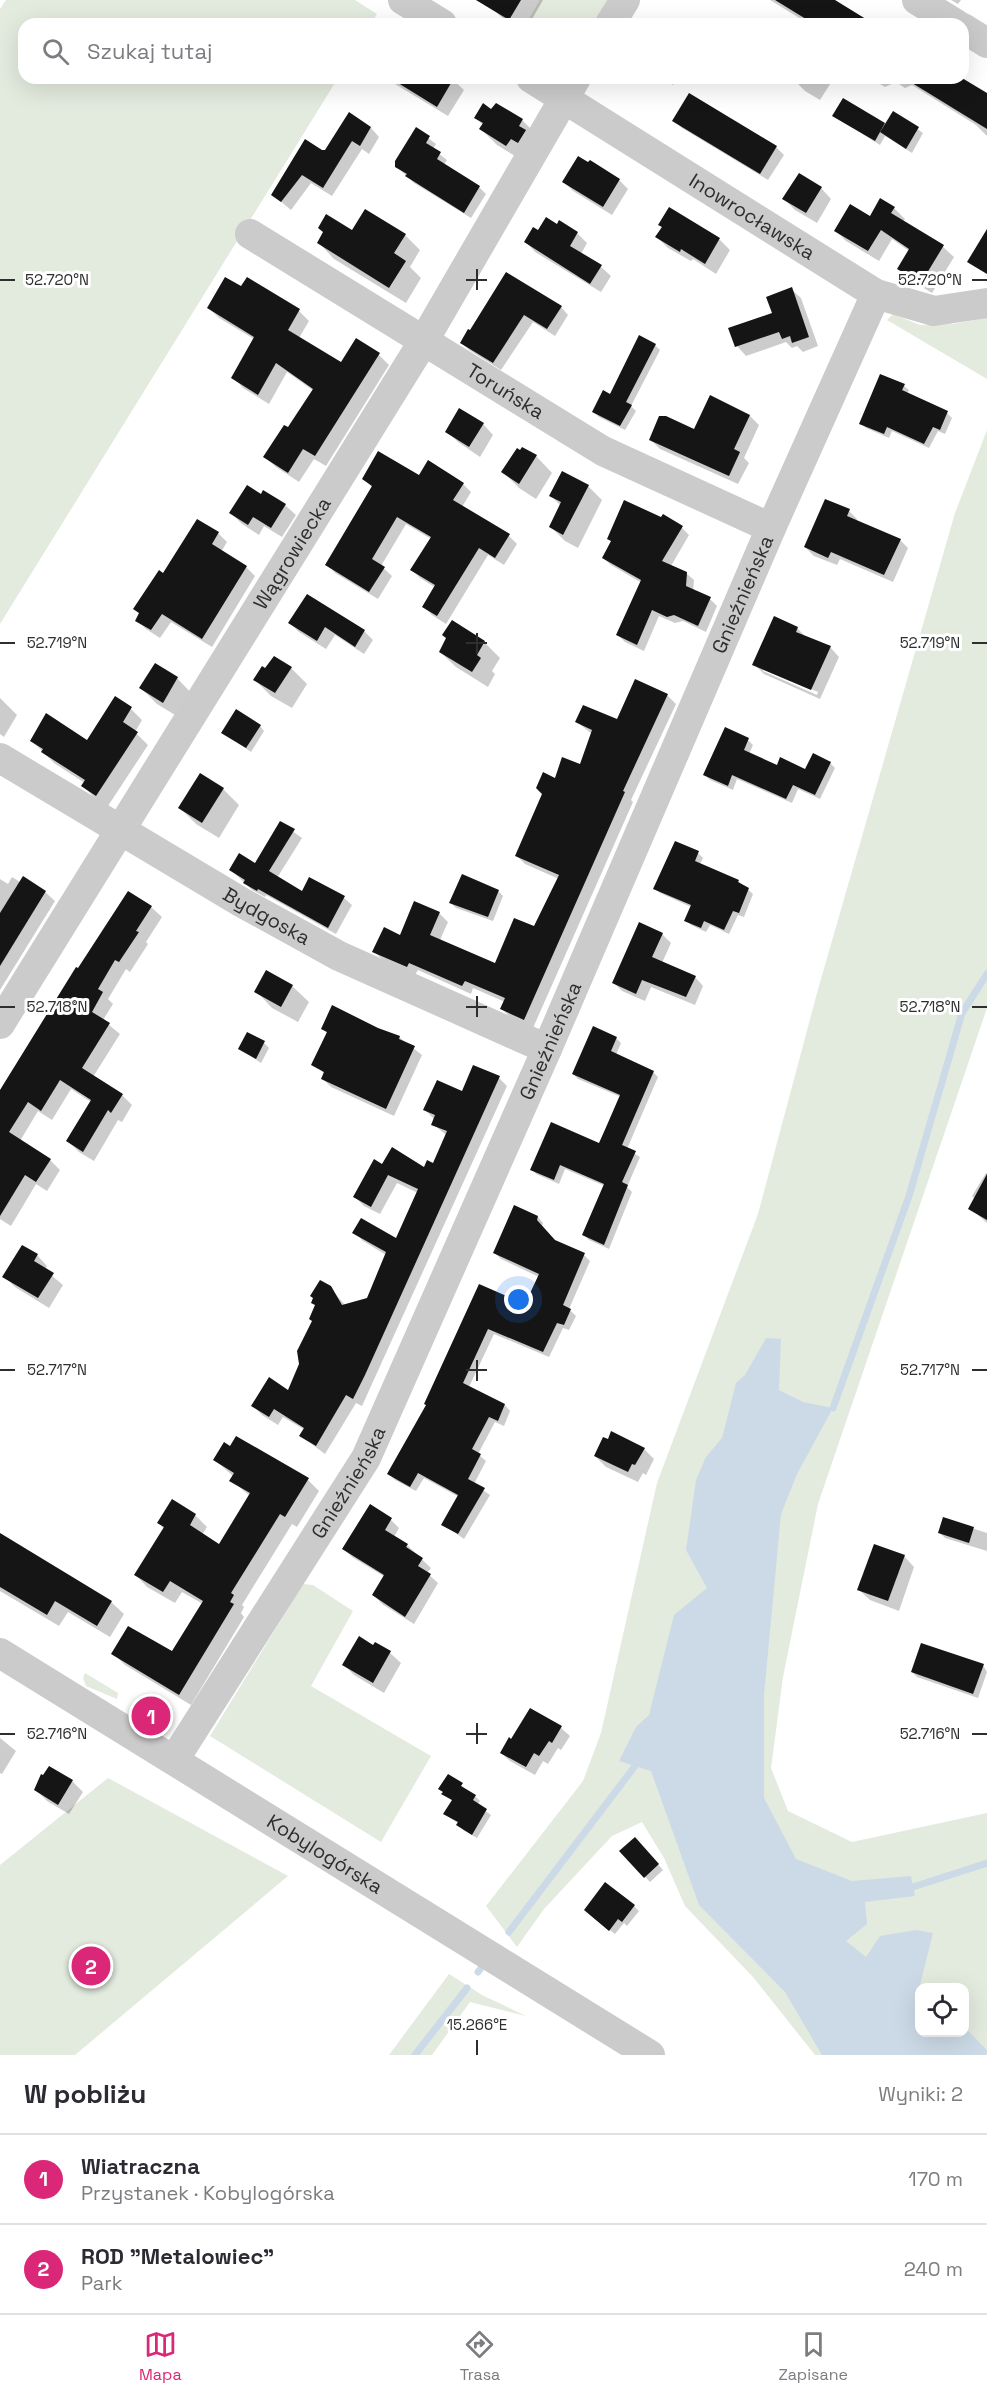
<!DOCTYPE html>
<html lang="pl">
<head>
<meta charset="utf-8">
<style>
  body { margin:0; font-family:"Space Grotesk",sans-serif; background:#f2f2f3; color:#2b2b33 }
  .controls { position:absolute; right:18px; bottom:18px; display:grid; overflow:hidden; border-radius:12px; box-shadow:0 6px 24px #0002 }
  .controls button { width:54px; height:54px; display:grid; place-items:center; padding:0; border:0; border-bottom:2px solid #e1e1e2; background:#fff; color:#2b2b33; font:30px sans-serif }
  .you { position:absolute; left:519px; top:1300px; width:21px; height:21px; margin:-15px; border:4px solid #fff; border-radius:50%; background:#1a73e8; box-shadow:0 0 0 9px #1a73e833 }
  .badge { display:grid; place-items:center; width:39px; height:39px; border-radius:50%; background:#db2777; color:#fff; font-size:20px; font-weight:700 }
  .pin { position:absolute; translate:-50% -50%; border:3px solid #fff; box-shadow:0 2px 6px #0006 }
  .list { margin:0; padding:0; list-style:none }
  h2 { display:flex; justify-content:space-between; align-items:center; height:78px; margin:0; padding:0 24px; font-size:26px }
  h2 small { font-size:20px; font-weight:400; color:#7c7c81 }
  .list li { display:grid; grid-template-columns:39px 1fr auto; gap:18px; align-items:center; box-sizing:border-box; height:90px; padding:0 24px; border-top:2px solid #e1e1e2 }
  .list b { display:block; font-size:22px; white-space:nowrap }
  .list p { margin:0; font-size:20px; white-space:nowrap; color:#7c7c81 }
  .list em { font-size:20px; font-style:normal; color:#7c7c81 }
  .icon { flex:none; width:33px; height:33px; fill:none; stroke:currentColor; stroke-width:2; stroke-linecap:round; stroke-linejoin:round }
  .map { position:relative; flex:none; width:987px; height:2055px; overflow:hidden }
  .search { position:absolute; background:#fff; box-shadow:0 6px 24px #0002; left:18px; right:18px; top:18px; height:66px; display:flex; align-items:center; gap:15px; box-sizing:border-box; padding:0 21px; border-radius:18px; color:#7c7c81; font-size:22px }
  .sheet { height:258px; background:#fff }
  nav { display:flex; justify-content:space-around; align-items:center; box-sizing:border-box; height:84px; border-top:2px solid #e1e1e2; background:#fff; font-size:16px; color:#7c7c81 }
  nav a { display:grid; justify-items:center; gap:3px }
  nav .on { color:#db2777 }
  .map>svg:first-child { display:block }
  .green { fill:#e3eade; fill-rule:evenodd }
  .water { fill:#ccdae7 }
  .shadow { fill:#0003; fill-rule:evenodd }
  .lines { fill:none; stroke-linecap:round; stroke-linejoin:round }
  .stream { stroke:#ccdae7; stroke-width:7 }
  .building { fill:#151515 }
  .minor { stroke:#cbcbcb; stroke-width:30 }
  .ticks { fill:none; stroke:#2e2e2e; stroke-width:2 }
  .labels { text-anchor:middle; stroke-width:6; stroke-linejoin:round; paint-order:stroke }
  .street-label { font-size:20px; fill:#2e2e2e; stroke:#fff }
  .ticks-label { font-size:15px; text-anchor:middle; fill:#2e2e2e; stroke:#fff; stroke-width:6; stroke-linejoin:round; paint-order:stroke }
</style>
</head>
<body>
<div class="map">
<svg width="987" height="2055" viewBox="0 0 987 2055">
  <rect width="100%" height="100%" fill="#fff"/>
  <g class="green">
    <path d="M6,0h349l22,14 -6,10h-347v54h314l-338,546v-615z"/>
    <path d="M540,0h78l-15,24h-77z"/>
    <path d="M893,314l27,11 33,-1 34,-6v61l-100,-59z"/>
    <path d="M987,430v578l-169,496 -35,173 -12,91 17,43 64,31 135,-29v242h-172l-62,-78 -68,-71 -21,-48 -22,-36 -30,14 -68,73 -27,38 -31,-41 97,-125 18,-48 56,-250 101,-269 59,-221 138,-480zM920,1988h44v44h-44z"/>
    <path d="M303,1584l10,1 40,26 -42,75 120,70 -50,86 -171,-106z"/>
    <path d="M85,1673l33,20 -1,6 -31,-13 -3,-8z"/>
    <path d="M108,1778l180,98 -213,179h-75v-190z"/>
    <path d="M449,1974l33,21 44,21 -56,-14 -38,53h-43z"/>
  </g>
  <path class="water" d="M766,1338l15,1 -2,51 24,12 30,6 -36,66 -16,40 -17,181v103l32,61 56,22 59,-5 4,20 -50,6 2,22 -21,17 20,16 14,-21 36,-6 17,3 -15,60 2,39h44l1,-4 22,22 -1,5h-164l-37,-63 -86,-87 -48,-134 -32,-10 17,-34 13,-12 25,-100 33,-27 -21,-38 10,-70 10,-23 16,-19 14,-55 9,-8z"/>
  <g class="shadow">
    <path d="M476,0h67l-14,24h-20l-13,-12z"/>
    <path d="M770,0h63l39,24h-63z"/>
    <path d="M951,0h10l-3,4z"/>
    <path d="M385,78h66l13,12 -16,26z"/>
    <path d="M662,78h16l-5,7z"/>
    <path d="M797,78h37l-14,22 -15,-9 -10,-10z"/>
    <path d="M870,78h89l28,17v41l-11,-11 -64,-40 -7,3 -9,-6 -11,5z"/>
    <path d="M844,100l42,25 8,-12 29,20 -11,20 -27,-17 -5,9 -46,-29z"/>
    <path d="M496,105l26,15 16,16 -15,25 -26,-16 -16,-16 2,-4 -7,-7 16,-7z"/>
    <path d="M349,114l22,14 8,9 -10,17 -7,-5 -30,47 -21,-13 -20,27 -18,-15 48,-43h5z"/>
    <path d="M674,121l102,26 8,8 -16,25 -86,-52z"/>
    <path d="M416,129l20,15 -3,5 14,11 -3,5 35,22 7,7 -15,24 -57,-35 -17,-16z"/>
    <path d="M619,180l9,9 -16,26 -39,-24 -9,-9z"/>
    <path d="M821,188l10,11 -14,24 -22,-13 -11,-11z"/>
    <path d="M894,208l11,11 -2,3 40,25 11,10 -22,36 -23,-14 -10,-11 10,-17 -17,-12 -13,22 -33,-20 -10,-10z"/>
    <path d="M669,209l51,31 10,10 -14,24 -23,-15 -2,2 -23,-13 -11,-11z"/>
    <path d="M560,222l17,11 10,10 -6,11 20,13 10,9 -10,16 -66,-40 -9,-10 31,-16z"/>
    <path d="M353,232l52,3 15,15 -10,17 11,11 -15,25 -72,-44 -15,-16z"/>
    <path d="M506,274l55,33 7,8 -13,21 -22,-14 -32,48 -32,-20 -8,-8 9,-9z"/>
    <path d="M241,289l58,22 10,10 -10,17 42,26 38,-9 10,10 -63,101 -12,-7 -15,23 -23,-15 -11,-10 24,-27 25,-39 -27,-19 -18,32 -26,-16 -10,-11 21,-38 -35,-21 -11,-11z"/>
    <path d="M791,289l10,9 17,48 -15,6 -6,-6 -5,2 -6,-6 -40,14 -9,-10 37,-33z"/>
    <path d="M655,345l5,5 -29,56 5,5 -11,19 -26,-13 -5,-5z"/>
    <path d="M904,386l5,4 -2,4 40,19 5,5 -7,16 -7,-3 -9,17 -37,-17 -3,7 -23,-10 -5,-5z"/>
    <path d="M710,397l40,19 9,9 -15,33 5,5 -11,21 -78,-35 -9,-9 44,-9z"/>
    <path d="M483,424l10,11 -13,22 -22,-15 -11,-11z"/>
    <path d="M536,456l16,17 -16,26 -17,-11 -16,-16z"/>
    <path d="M419,477l44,7 8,8 -9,15 47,29 8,8 -13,21 -16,-10 -42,69 -14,-9 -8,-8 12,-19 -16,-10 -8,-8 19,-31 -25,-15 -25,42 11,10 -14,23 -43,-26 -8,-9 46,-76 -9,-9z"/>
    <path d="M588,486l14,14 -24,48 -13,-7 -15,-15 11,-20 -10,-10z"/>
    <path d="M261,496l24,9 11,10 -14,22 -18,-11 -5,9 -17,-11 -11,-11z"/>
    <path d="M849,511l8,8 -1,3 44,18 8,8 -15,34 -53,-23 -3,6 -23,-9 -9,-9z"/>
    <path d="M198,521l20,12 9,9 -6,10 25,15 9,9 -43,71 -41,-25 -11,16 -14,-9 -9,-9 3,-6 -5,-5 28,-34z"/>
    <path d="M682,528l7,7 -18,31 15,7 8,7 -1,11 17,8 7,7 -11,26 -23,-11 -8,2 -16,-7 -15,35 -19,-9 -7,-7 24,-52 -31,-18 -8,-7 9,-16 -4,-4z"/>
    <path d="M290,623l74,8 9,9 -9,14 -29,-19 -9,14 -27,-17z"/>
    <path d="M797,628l10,10 23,9 9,10 -19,42 -56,-25 -10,-10zM763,668l55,24 -1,3 -54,-24z"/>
    <path d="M448,639l36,3 16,16 -8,13 3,3 -7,13 -32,-20 -16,-15z"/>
    <path d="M155,665l22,13 16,17 -13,23 -23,-14 -16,-16z"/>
    <path d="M291,668l16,16 -15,24 -21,-12 -16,-16 11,-10z"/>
    <path d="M667,695l9,9 -45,96 2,2 -100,226 -22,-10 -9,-9 3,-7 -32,-14 -2,6 -53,-24 -3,5 -32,-15 -9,-8 65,-39 9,9 -8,18 56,25 38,-37 25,-49 -34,-15 -9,-9 39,-75 26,-14 11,-32 -15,-12 41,-1z"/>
    <path d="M0,698l17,17 -13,22 -4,-3z"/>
    <path d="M115,698l16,11 11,11 -7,12 13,13 -40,61 -14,-9 -11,-11 2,-3 -31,-20 -22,-22 55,1z"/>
    <path d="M260,726l4,5 -13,21 -28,-19z"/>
    <path d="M748,740l5,5 -4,9 28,13 29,4 24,-8 5,5 -15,31 -22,-10 -6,14 -55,-24 -4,11 -23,-10 -5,-5z"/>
    <path d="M223,789l16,16 -20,33 -23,-14 -16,-16z"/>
    <path d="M281,823l21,15 -25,40 26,16 41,4 8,7 -16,29 -70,-39 -1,2 -13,-7 -21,-20 25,-5z"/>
    <path d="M698,853l5,5 -3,6 38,17 15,13 -9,23 -6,-2 -9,19 -19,-9 -4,7 -15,-7 -5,-5 5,-13 -31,-14 -5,-5z"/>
    <path d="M12,877l8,5 3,-4 22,14 10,9 -55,89v-111l8,5z"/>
    <path d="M498,891l5,5 -10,25 -37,-13 -5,-5z"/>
    <path d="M151,907l11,10 -16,25 2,2 -18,28 -4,-3 -18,30 5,5 -10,16 17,14 -27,43 29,18 10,10 -10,17 -4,-2 -24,41 -15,-9 -11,-11 23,-39 -20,-13 -19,31 -14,-9 -18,30 30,19 10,10 -13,21 -11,-7 -25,42 -11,-7v-125z"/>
    <path d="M662,934l9,9 -9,20 33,14 8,9 -8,19 -44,-18 -6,14 -23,-10 -8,-8z"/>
    <path d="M292,986l17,16 -11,20 -26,-14 -16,-17z"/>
    <path d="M323,1029h54l22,8 23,18 -28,61 -63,-29 -8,-8 2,-5 -12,-10 15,-30z"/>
    <path d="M616,1038l5,5 -5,12 37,17 5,5 -31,72 13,8 -13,30 5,5 -23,57 -20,-9 -5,-5 21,-49 -40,-17 -6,15 -23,-10 -4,-5 68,-24 21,-48 -43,-18 -5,-5z"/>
    <path d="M264,1043l5,5 -8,15 -21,-14z"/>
    <path d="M499,1078l8,8 -145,320 -6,-3 -31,51 -24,-18 4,-6 -22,-13 -5,8 -16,-10 -9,-9 36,-14 41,-104 15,17 24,-6 17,-44 -23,-14 -9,-9 43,8 21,-47 -21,-10 -17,31 -16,-8 -9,-9 27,-31 43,3 9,-4 12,-30 -13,-11 2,-4 -10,-10z"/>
    <path d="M986,1173h1v50l-17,-15 5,-9 -3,-3z"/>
    <path d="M538,1217l5,6 -1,4 13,15 29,13 6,6 -21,48 7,7 -7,14 -6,-2 -14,29 -55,-23 -25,53 36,18 5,6 -6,15 -9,-4 -17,32 8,7 -12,23 16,11 -26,44 -21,-15 16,-27 -35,-19 -8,13 -21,-11 -6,-6 39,-69 52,-119 45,20 14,-29 -38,-18 -6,-6z"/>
    <path d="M37,1255l10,11 -2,4 18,15 -14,23 -34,-21 -11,-11z"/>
    <path d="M608,1441l36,8 10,10 -8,16 -3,-2 -5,9 -32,-15 -11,-11z"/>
    <path d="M215,1460l93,20 11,11 -22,36 -5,-3 -50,81 2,2 -3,6 3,4 -53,88 -66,-40 -12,-12h59l31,-49 -21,-12 -7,11 -28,-16 -11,-12 28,-46 -5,-6 13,-22 24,15 11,11 -5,8 18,11 30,-50 -19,-16 2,-4z"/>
    <path d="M944,1519l43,14v18l-42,-13 -5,-5z"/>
    <path d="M391,1520l8,8 -5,9 13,8 24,23 -4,5 11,10 -24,41 -32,-20 -8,-9 11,-18 -33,-20 -8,-8z"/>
    <path d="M0,1534l111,68 13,12 -14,23 -42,-25 -9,14 -59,-35z"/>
    <path d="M904,1556l10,11 -15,44 -29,-11 -11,-10z"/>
    <path d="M374,1647l16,6 11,10 -17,30 -30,-18 -10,-10z"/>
    <path d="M983,1665l4,7 -9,26 -61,-21 -5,-5z"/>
    <path d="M531,1710l30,18 9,8 -9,14 -3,-2 -10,16 -5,-3 -8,14 -25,-14 -9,-8 11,-12z"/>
    <path d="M0,1738l16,13 -14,23 -2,-1z"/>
    <path d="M448,1776l27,20 5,5 -3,4 14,10 -14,23 -14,-8 -4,-6 -14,-10 8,-13 -10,-7z"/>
    <path d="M72,1781l11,11 -14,22 -22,-13 -11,-11z"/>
    <path d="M635,1839l28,31 -13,12 -29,-31z"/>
    <path d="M634,1906l5,5 -12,15 -3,-3 -9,11 -25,-19z"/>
  </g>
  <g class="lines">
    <g class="stream">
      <path d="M833,1408l76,-212 53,-183 25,-39"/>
      <path d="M913,1887l74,-24"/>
      <path d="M509,1932l126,-166"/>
      <path d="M478,1972l3,-4"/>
      <path d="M415,2055l52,-67"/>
    </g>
  </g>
  <g class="building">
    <path d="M476,0h45l-12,20z"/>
    <path d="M775,0h60l39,24h-60z"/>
    <path d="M390,78h64l-17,29z"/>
    <path d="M904,78h58l25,15v36z"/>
    <path d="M689,93l88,53 -17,28 -88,-53z"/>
    <path d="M843,98l42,25 -10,18 -43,-25z"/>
    <path d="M483,103l8,6 5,-6 27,16 -4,7 7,4 -8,13 -7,-4 -5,7 -27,-17 4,-6 -9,-5z"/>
    <path d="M893,111l26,16 -13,22 -26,-17z"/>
    <path d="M349,112l22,15 -11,19 -8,-5 -29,47 -21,-13 -21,27 -10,-7 34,-56 17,11h3z"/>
    <path d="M416,127l14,9 -4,7 15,9 -4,7 43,27 -16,27 -59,-37 2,-2 -12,-7v-6z"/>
    <path d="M578,156l10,6 2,-2 30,19 -17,28 -41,-25z"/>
    <path d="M799,173l23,14 -16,26 -24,-14z"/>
    <path d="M880,198l15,9 -4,6 53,32 -23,38 -24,-14 12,-20 -28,-19 -13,21 -34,-20 16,-27 20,12z"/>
    <path d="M669,207l51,31 -15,26 -24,-15 -1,3 -25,-15 7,-10 -4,-2z"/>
    <path d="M365,209l41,25 -12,19 12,8 -17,27 -72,-45 6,-11 -5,-4 8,-14 26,16z"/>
    <path d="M546,217l11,7 2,-4 19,12 -8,14 32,19 -12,19 -66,-42 9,-15 5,3z"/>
    <path d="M987,229v45l-20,-12z"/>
    <path d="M506,272l56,34 -15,23 -23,-14 -31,48 -33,-20 8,-14 2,1z"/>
    <path d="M225,277l16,9 6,-9 53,32 -12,21 53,32 15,-24 24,15 -65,103 -12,-7 -15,24 -25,-16 21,-32 4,2 25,-38 -37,-26 -18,32 -27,-17 23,-41 -47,-29z"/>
    <path d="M792,287l17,50 -17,6 -2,-7 -8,3 -3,-7 -44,15 -7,-19 44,-15 -6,-16z"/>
    <path d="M639,335l17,9 -30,58 6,3 -12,21 -28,-14 11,-22 7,4z"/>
    <path d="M880,374l25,10 -3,6 46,21 -8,19 -7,-3 -9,17 -37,-17 -3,7 -25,-10z"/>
    <path d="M710,395l40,20 -16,34 6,3 -11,24 -80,-36 10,-24h7l28,13z"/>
    <path d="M459,408l25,15 -15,24 -24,-15z"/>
    <path d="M522,447l15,8 -18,29 -18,-12 16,-24 3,2z"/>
    <path d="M378,451l41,24 9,-15 36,23 -11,17 57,34 -15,24 -16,-10 -42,68 -15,-9 13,-22 -25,-15 21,-33 -34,-20 -25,42 13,8 -16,25 -44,-27 47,-79 -10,-7z"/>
    <path d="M562,471l27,14 -26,50 -14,-8 12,-25 -12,-6z"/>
    <path d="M247,485l14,9 2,-4 23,14 -15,24 -18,-11 -5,8 -19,-12z"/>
    <path d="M825,499l25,10 -3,7 54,23 -17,36 -53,-23 -3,6 -24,-11z"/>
    <path d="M624,500l37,17 2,-3 20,12 -21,35 25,11 -1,14 25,11 -13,29 -24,-11 -7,2 -15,-7 -15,35 -21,-10 25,-55 -39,-22 9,-17 -4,-2z"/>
    <path d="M197,519l22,13 -7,12 35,22 -45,73 -40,-25 -11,16 -16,-9 4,-8 -6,-4 26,-39 4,3z"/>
    <path d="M307,594l58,36 -10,17 -30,-20 -8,14 -29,-18z"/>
    <path d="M774,616l24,11 -2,5 35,14 -20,44 -59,-25z"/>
    <path d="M452,620l33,21 -8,14 4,3 -9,14 -33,-20 7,-14 -4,-3z"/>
    <path d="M274,656l18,11 -17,26 -22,-13 9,-14 3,2z"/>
    <path d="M155,663l23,14 -15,26 -24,-15z"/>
    <path d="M635,679l33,15 -45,97 2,1 -101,228 -24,-11 5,-11 -40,-17 -3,5 -53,-23 -2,4 -35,-15 12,-25 16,8 14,-34 26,11 -10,23 65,28 19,-45 20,8 25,-51 -44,-19 27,-62 -6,-6 7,-16 12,6 7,-21 18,7 12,-34 -17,-8 8,-17 34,14z"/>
    <path d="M115,696l17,11 -9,15 15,10 -42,64 -15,-10 4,-6 -44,-28 2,-3 -13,-8 16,-28 41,27z"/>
    <path d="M236,709l25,16 -15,23 -25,-15z"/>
    <path d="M725,727l24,11 -5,12 33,15 3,-8 25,12 8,-16 18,9 -16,33 -22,-10 -7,14 -54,-24 -4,11 -25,-11z"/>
    <path d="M200,773l24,15 -22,35 -24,-15z"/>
    <path d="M280,821l15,8 -26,42 33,20 7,-14 36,19 -17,32 -70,-39 -1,2 -14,-8 2,-3 -16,-10 10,-17 16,10z"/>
    <path d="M675,841l24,10 -4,10 44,19 -1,2 11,6 -10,25 -6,-2 -9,19 -20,-9 -3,7 -17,-7 7,-16 -38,-16z"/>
    <path d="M462,874l37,16 -11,27 -39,-14z"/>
    <path d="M23,876l23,15 -46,75v-53z"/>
    <path d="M128,891l24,15 -16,25 3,1 -20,30 -4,-2 -17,29 5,3 -11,20 18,11 -28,45 41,26 -12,19 -3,-3 -25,42 -17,-11 25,-41 -31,-20 -19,31 -13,-9 -19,30 42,27 -15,23 -11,-7 -25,41v-126l76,-123 2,1z"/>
    <path d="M639,922l24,11 -11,24 44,19 -10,21 -44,-17 -6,14 -24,-11z"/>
    <path d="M266,970l27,15 -12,22 -27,-15z"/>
    <path d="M332,1005l46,23 22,8 -1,3 16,7 -29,63 -65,-30 3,-7 -13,-7 16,-33 -6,-3z"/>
    <path d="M593,1026l24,11 -6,14 43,20 -32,74 14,6 -14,31 6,3 -24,60 -22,-10 22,-51 -44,-19 -6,15 -24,-10 21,-48 48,21 8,-18 13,-30 -48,-21z"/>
    <path d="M247,1032l18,9 -9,18 -18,-10z"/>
    <path d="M473,1065l27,11 -135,299 -12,24 -7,-4 -30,51 -17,-10 5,-8 -30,-19 -5,8 -18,-11 18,-29 19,13 11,-26 -2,-13 15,-30 -3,-2 6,-14 -4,-2 2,-5 -3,-2 10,-16 11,6 11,19 25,-7 19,-46 -34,-19 9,-15 35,20 22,-49 -30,-14 -17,32 -18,-10 21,-38 8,5 10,-17 32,20 3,-7 6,3 14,-32 -16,-6 4,-10 -12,-5 14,-30 25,11z"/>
    <path d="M987,1174v46l-19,-11z"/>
    <path d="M514,1205l24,11 -1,4 18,20 30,13 -22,52 8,4 -7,16 -7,-2 -14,29 -55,-23 -25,54 42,21 -7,17 -9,-4 -17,32 9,5 -13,25 17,9 -27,46 -17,-9 17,-30 -40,-22 -8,14 -23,-13 39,-69 -2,-1 55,-120 46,20 14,-30 -46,-21z"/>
    <path d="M22,1245l16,9 -4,7 20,12 -16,25 -36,-21z"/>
    <path d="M611,1431l34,17 -10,17 -3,-1 -4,8 -34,-16 9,-19 5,2z"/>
    <path d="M236,1436l73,42 -24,39 -5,-3 -49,79 3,2 -4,7 4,2 -55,91 -68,-41 17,-28 44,25 31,-50 -33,-20 -7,11 -29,-17 30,-48 -7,-4 15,-24 24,15 -6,11 29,19 31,-51 -21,-12 5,-8 -21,-13 11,-18 6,4z"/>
    <path d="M370,1504l22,14 -7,12 23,14 -2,3 17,11 -5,8 13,8 -26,43 -33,-22 12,-20 -42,-26z"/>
    <path d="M943,1517l31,10 -5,16 -31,-10z"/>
    <path d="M0,1533l112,68 -15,25 -42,-25 -8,14 -47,-28z"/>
    <path d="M874,1544l31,11 -17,46 -31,-11z"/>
    <path d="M359,1636l14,9 2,-3 16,9 -18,32 -31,-18z"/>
    <path d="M921,1643l63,21 -11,30 -62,-22z"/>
    <path d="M530,1708l32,18 -10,17 -3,-2 -10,15 -5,-3 -8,14 -26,-14 9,-16 2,2z"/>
    <path d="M49,1766l24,14 -15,25 -24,-15 7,-16 2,1z"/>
    <path d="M448,1774l15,9 -2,3 15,9 -3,5 14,9 -15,26 -16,-10 2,-3 -15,-8 9,-14 -11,-6 2,-2 -5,-3z"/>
    <path d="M635,1837l24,27 -15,14 -25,-27z"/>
    <path d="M605,1882l30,23 -13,17 -4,-3 -9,12 -25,-21z"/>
  </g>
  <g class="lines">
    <g class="minor">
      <path d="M403,0l39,24"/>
      <path d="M917,0l39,24"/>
      <path d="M610,24l15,-24"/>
      <path d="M963,28l24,15"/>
      <path id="s1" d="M531,78l345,216 58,17 53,-8"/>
      <path id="s2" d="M250,234l353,217 168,77"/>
      <path id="s3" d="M0,758l241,144 98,54 208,93"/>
      <path id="s4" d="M0,1024l423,-682 153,-264"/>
      <path id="s5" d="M0,1653l650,402"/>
      <path id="s6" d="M174,1760l192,-302 181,-409 224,-521 105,-234"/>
    </g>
  </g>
  <path class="ticks" d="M477,269v21M0,280h15M466,280h21M972,280h15M477,633v21M0,643h15M466,643h21M972,643h15M477,996v21M0,1007h15M466,1007h21M972,1007h15M477,1360v21M0,1370h15M466,1370h21M972,1370h15M477,1723v21M0,1734h15M466,1734h21M972,1734h15M477,2040v15"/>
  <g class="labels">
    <g class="street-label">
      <text dy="7" stroke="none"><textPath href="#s1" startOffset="261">Inowrocławska</textPath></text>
      <text dy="7" stroke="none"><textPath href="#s2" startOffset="300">Toruńska</textPath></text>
      <text dy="7" stroke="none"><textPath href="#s4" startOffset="554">Wągrowiecka</textPath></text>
      <text dy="7" stroke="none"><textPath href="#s6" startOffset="1300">Gnieźnieńska</textPath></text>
      <text dy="7" stroke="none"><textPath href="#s3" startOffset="310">Bydgoska</textPath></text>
      <text dy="7" stroke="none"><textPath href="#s6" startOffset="814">Gnieźnieńska</textPath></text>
      <text dy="7" stroke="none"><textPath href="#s6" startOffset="328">Gnieźnieńska</textPath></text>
      <text dy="7" stroke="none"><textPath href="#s5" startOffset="382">Kobylogórska</textPath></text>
    </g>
  </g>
  <g class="ticks-label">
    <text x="57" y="285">52.720°N</text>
    <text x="930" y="285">52.720°N</text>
    <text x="57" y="648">52.719°N</text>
    <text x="930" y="648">52.719°N</text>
    <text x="57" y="1012">52.718°N</text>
    <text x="930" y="1012">52.718°N</text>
    <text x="57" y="1375">52.717°N</text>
    <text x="930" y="1375">52.717°N</text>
    <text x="57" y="1739">52.716°N</text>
    <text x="930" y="1739">52.716°N</text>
    <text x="477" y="2030">15.266°E</text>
  </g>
</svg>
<div class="controls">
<button><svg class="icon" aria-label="locate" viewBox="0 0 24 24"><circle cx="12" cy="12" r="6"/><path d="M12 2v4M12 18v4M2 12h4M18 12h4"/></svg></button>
</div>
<div class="you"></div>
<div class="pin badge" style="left:151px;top:1716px">1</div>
<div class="pin badge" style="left:91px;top:1966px">2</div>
<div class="search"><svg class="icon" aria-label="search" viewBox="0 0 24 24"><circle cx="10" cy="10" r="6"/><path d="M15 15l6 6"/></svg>Szukaj tutaj</div>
</div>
<section class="sheet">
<h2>W pobliżu<small>Wyniki: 2</small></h2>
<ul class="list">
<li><span class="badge">1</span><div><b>Wiatraczna</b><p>Przystanek · Kobylogórska</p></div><em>170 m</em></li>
<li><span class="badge">2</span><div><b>ROD &quot;Metalowiec&quot;</b><p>Park</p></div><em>240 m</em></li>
</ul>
</section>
<nav>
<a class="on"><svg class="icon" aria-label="map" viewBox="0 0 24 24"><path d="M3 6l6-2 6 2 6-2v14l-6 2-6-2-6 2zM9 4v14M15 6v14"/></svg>Mapa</a>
<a><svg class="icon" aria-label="directions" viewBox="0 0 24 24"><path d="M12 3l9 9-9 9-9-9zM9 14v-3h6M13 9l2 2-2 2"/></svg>Trasa</a>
<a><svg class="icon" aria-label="saved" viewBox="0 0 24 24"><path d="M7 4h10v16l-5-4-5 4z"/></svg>Zapisane</a>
</nav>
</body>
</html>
